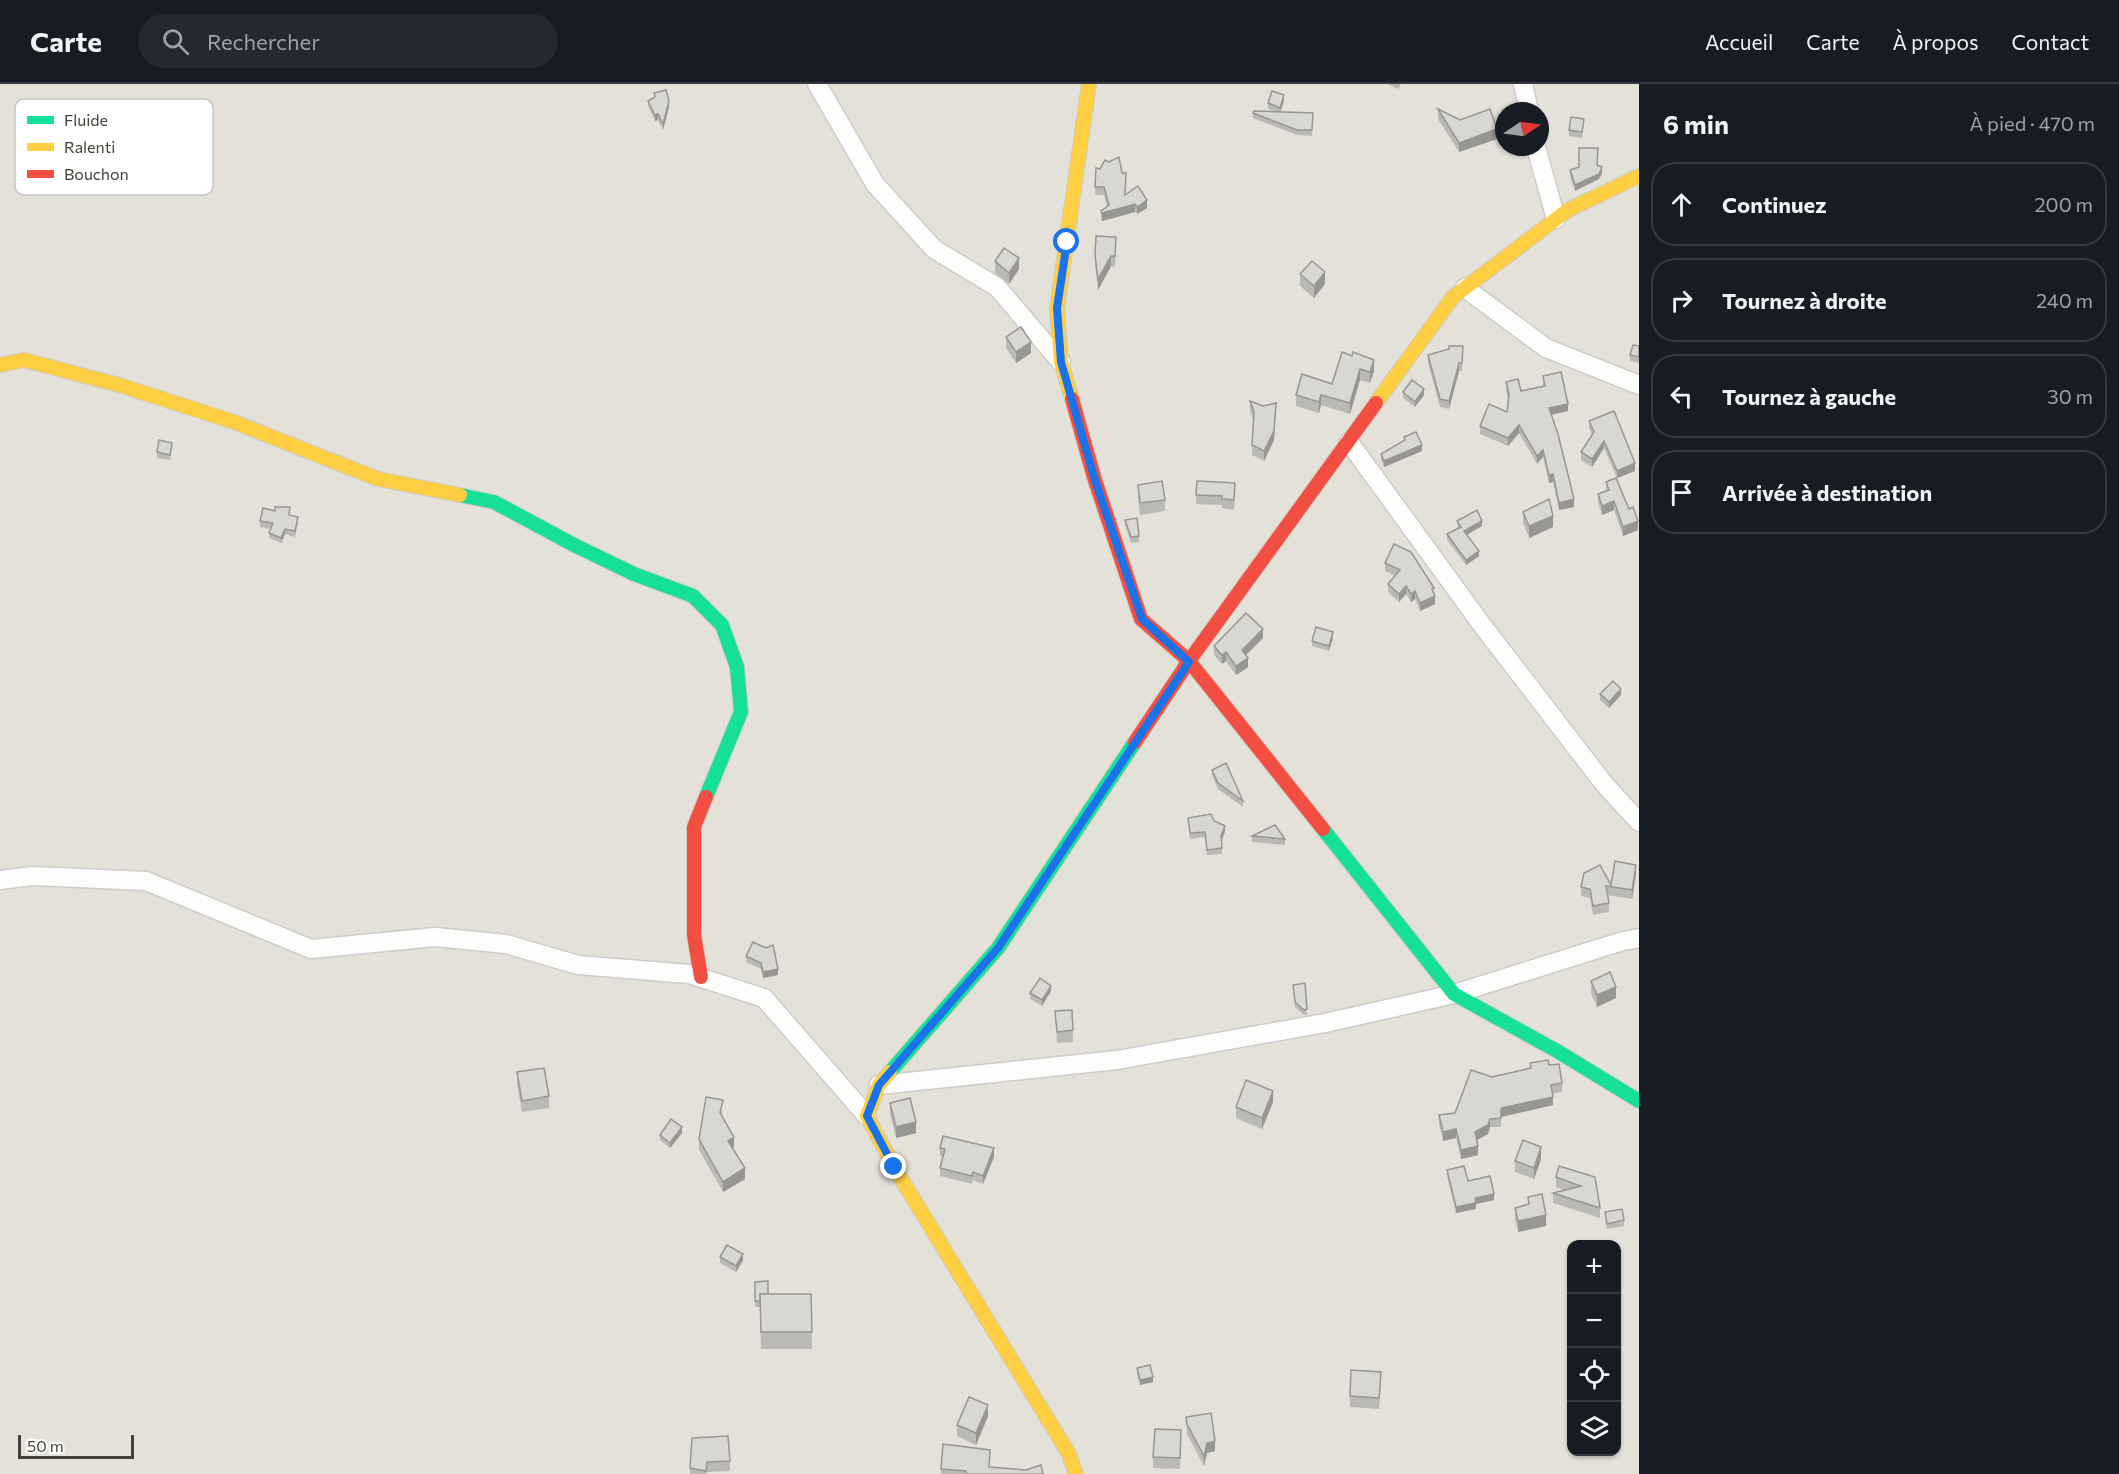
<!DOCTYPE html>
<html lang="fr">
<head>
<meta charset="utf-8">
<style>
  body { margin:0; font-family:Commissioner,sans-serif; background:#242831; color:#f1f3f6 }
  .controls { position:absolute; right:18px; bottom:18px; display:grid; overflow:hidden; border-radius:12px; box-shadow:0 2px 4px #0004 }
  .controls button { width:54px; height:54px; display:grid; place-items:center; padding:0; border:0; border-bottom:2px solid #363941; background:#171b24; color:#f1f3f6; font:30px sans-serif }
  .compass { position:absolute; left:1495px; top:18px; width:54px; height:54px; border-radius:50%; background:#171b24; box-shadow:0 2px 4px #0004; rotate:77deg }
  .scale { position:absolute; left:18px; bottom:15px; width:116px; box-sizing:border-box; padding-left:6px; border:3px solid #444037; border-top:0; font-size:16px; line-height:21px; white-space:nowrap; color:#444037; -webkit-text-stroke:4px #fff; paint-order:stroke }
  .stop { position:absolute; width:18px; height:18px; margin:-14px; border:4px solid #1a73e8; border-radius:50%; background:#fff }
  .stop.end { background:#1a73e8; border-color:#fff; box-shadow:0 2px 6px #0008 }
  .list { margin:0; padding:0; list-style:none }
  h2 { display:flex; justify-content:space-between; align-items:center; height:78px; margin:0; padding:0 24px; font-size:26px }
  h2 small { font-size:20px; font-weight:400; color:#9ea1a6 }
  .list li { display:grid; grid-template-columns:39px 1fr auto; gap:18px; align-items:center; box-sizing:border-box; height:84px; margin:0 12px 12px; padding:0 12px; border:2px solid #363941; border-radius:24px }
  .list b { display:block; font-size:22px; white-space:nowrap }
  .list em { font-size:20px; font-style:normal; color:#9ea1a6 }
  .icon { flex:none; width:33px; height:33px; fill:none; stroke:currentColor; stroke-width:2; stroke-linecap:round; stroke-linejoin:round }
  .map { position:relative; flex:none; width:1639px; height:1390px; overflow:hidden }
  header { display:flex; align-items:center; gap:36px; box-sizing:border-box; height:84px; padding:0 30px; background:#171b24; border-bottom:2px solid #363941 }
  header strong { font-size:28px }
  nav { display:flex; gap:33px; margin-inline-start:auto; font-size:21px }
  .search { width:420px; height:54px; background:#242831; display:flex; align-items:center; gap:15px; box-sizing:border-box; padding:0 21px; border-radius:33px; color:#9ea1a6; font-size:22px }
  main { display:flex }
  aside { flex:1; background:#171b24 }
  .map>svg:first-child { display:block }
  .residential { fill:#e3e1d8; fill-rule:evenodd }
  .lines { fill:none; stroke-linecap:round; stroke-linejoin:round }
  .street-casing { stroke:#cdccc8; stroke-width:21 }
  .fast-casing { stroke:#ceccc1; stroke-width:16 }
  .slow-casing { stroke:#ceccc1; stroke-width:16 }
  .jam-casing { stroke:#ceccc1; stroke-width:16 }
  .street { stroke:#fdfdfc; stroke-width:18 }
  .fast { stroke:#16e098; stroke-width:14 }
  .slow { stroke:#ffcf43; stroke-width:14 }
  .jam { stroke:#f24e42; stroke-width:14 }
  .wall { fill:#bbb9b5 }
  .shaded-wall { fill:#989693 }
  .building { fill:#d9d7d2; stroke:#989693; stroke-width:1.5 }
  .route { stroke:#1a73e8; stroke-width:8 }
  .key { fill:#fff; stroke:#c7c6c3; stroke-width:1.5 }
  .key-label { font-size:16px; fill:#444037 }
</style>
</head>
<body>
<header>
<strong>Carte</strong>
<div class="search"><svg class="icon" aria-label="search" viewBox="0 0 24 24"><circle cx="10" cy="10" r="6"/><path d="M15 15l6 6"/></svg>Rechercher</div>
<nav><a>Accueil</a><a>Carte</a><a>À propos</a><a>Contact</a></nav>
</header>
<main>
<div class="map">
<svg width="1639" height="1390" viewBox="0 0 1639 1390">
  <rect width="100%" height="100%" fill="#efefea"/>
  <path class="residential" d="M0,0h1639v1390h-1639zM1504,27h36v36h-36zM1572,1160h44v208h-44z"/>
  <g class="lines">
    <defs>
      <g id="street">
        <path d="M817,0l58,100 59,65 63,38 64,75"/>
        <path d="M1523,0l6,27"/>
        <path d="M1536,63l20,72"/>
        <path d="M1465,204l81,60 93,37"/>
        <path d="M1349,358l133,183 123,160 34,37"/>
        <path d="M0,796l32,-4 114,5 165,68 124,-12 71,7 72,21 111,9 75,24 103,118"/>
        <path d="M879,1001l238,-25 208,-37 129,-29 169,-53 16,-3"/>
      </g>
      <g id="fast">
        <path d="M460,411l34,7 82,44 58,28 59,22 29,29 15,42 4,45 -35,85"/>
        <path d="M1323,745l131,165 103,57 82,50"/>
        <path d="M890,988l108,-124 137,-206"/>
      </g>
      <g id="slow">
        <path d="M0,281l24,-5 95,25 115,37 144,57 82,16"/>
        <path d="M1072,315l-11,-37 -4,-54 32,-224"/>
        <path d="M1376,319l77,-106 115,-87 71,-34"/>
        <path d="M890,988l-11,13 -12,31 27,51 175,287 7,20"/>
      </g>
      <g id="jam">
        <path d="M1072,315l22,78 47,142 48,42 134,168"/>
        <path d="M1135,658l54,-81 187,-258"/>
        <path d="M701,893l-7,-42v-108l12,-30"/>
      </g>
    </defs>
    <use href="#street" class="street-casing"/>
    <use href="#fast" class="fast-casing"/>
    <use href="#slow" class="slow-casing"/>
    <use href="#jam" class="jam-casing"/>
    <use href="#street" class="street"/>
    <use href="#fast" class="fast"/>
    <use href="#slow" class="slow"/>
    <use href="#jam" class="jam"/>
  </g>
  <g class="wall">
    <path d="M1387,0h14l-3,5z"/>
    <path d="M654,9l15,14 -6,23 -5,-10 -3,1 -7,-15v-5l6,-3z"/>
    <path d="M1284,17l-4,11 33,1 -1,23 -15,-1 -44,-17v-5l22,-2 -7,-2v-6z"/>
    <path d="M1438,25l59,30 -38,13 -21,-33z"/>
    <path d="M1584,40l-2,14 -13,-2v-6z"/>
    <path d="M1109,78l16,33 22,13 -10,6 -2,-2 -33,9 -1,-3v-7l6,-4 -3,-12h-9l1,-27 4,1z"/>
    <path d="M1597,81l5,8 -3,6 -24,12 -5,-15v-6z"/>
    <path d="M1116,164l-1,19 -4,-1 -13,24 -3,-25v-10z"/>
    <path d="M995,177l24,8 -10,15 -14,-11z"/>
    <path d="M1300,190l25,10 -11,14 -14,-12z"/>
    <path d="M1006,253l25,16 -15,10 -10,-15z"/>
    <path d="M1463,262l-1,25h-3l-10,38 -9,-2 -12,-44v-8z"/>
    <path d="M1639,262v17l-9,-2v-6z"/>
    <path d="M1342,268l32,19 -4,12 -10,-3 -10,34 -29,-9 -2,8 -23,-7v-11l36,-11z"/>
    <path d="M1543,292l25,35 -17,4 23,92 -15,3 -6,-28 -4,1 -6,-26 -6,7 -18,-31 -11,13 -28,-12v-8l27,-14 1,-13 -2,-9v-8l15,9 22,-5z"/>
    <path d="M1403,308l21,3 -9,12 -12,-9z"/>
    <path d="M1250,317l26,11 -2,28 -10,21 -12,-6 1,-35 -3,-9z"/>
    <path d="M1589,337l46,50 -18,7 -13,-30 -12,19 -11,-7v-8l11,-17 -3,-7z"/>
    <path d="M1404,353l18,14 -38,16 -3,-7v-6l23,-14z"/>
    <path d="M172,364l-2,12 -13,-2v-6z"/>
    <path d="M1197,397l38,11 -1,18 -12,-2v-3l-26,-1z"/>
    <path d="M1606,398l32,48 -15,6 -9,-26 -12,5 -4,-12v-9l8,-3z"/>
    <path d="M1138,401l27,15v11l-25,4 -2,-19z"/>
    <path d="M1523,428l30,15 -24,11 -6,-15z"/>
    <path d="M290,431l8,8 -3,14 -10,-3 -4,9 -12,-5v-5l2,-4 -11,-2v-6z"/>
    <path d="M1125,436l14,16v6l-8,1 -6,-18z"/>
    <path d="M1457,437l25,5 -15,9 12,21 -13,9 -19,-25v-6l11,-6z"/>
    <path d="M1394,460l40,50 1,10 -15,7 -5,-12 -4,3 -5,-8 -7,8 -11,-10v-8l7,-8 -10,-5v-8z"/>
    <path d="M1263,554l-17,17 2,12 -12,8 -10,-14 -4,3 -8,-9v-9z"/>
    <path d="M1333,554l-4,13 -17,-5v-5z"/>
    <path d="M1600,610l21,1 -12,13 -9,-8z"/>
    <path d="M1212,686l31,31v6l-25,-18 -6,-14z"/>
    <path d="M1188,734l26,3 11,10 -3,10v13l-15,1 -2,-18 -15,2z"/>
    <path d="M1252,752l33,3v6l-33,-3z"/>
    <path d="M1636,790l-4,25 -24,-4 1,8v9l-16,3 -3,-17 -9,-2v-9l30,-2z"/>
    <path d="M746,872l32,13v6l-15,3 -2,-9 -15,-7z"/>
    <path d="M1591,897l25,17 -19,9 -6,-14z"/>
    <path d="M1305,899l2,32h-3l-9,-8 -2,-22z"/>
    <path d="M1051,907l-9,15 -12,-7v-6z"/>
    <path d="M1055,927l18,19v12l-16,1z"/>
    <path d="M1530,979l19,2 13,18v9l-10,2 1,11 -52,12v10h-11l-2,7 -11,6 1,15 -17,4 -5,-21 -13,3 -4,-17v-9l16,-2 37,-36 38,-9z"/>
    <path d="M517,988l32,24v12l-27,4 -5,-29z"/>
    <path d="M1273,1018l-11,27 -26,-11v-11z"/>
    <path d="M890,1019l26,30 -20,5 -6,-24z"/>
    <path d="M723,1026l-1,5 12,32 -1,1 12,31 -22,13 -24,-42v-11z"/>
    <path d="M682,1049l-12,15 -10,-8v-5z"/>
    <path d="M940,1064l54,9 -11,27 -10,-4 -1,4 -32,-8v-8l3,-11 -3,-1z"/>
    <path d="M1541,1075l-7,20 -19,-7v-11z"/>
    <path d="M1447,1086l21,11 26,19 -18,4v5l-20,4 -9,-37z"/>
    <path d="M1556,1093h39l5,31v10l-47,-15v-10l11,-3 -8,-3z"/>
    <path d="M1528,1113l18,29 -28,6 -3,-13v-11l13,-3z"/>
    <path d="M1605,1128l19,8v6l-17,3z"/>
    <path d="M720,1173l23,3 -7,12 -16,-9z"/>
    <path d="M755,1198l13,12h43l1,55h-51l-1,-42h-5z"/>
    <path d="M1137,1284l16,14 -13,3 -3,-11z"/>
    <path d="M1381,1300l-2,25 -29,-2v-11z"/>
    <path d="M988,1332l-12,29 -19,-9v-11z"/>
    <path d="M1186,1333l29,34 -8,2 -3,13 -17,-32z"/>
    <path d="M692,1354l38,23v10l-23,1v2h-17z"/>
    <path d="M1181,1357l-1,28 -27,-1v-11z"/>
    <path d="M990,1378v5l53,7h-102v-5z"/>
  </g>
  <g class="shaded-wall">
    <path d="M1284,11v6l-4,12v-5z"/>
    <path d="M669,17v6l-6,23v-6z"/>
    <path d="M658,30v6l-3,1v-6z"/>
    <path d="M1497,45v10l-38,13v-9z"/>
    <path d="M1602,83v6l-3,6 -24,12v-6z"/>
    <path d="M1147,116v8l-10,6v-7z"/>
    <path d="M1135,120v8l-33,9v-8z"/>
    <path d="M1111,172v10l-13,24v-11z"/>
    <path d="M1019,174v11l-10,15v-11z"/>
    <path d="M1325,188v12l-11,14v-12z"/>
    <path d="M1031,258v11l-15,10v-11z"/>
    <path d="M1374,276v11l-4,12v-11z"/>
    <path d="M1459,279v8l-10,38v-8z"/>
    <path d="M1360,285v11l-10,34v-11z"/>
    <path d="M1424,305v6l-9,12v-5z"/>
    <path d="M1321,311v10l-2,8v-11z"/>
    <path d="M1276,319l-2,37 -10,21v-10z"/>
    <path d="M1568,320v7l-19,4v-7z"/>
    <path d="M1519,341v8l-11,13v-8z"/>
    <path d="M1604,357v7l-12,19v-8z"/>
    <path d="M1422,361v6l-38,16v-6z"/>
    <path d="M1543,366v7l-6,7v-8z"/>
    <path d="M1635,379v8l-18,7v-7z"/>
    <path d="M1553,390v8l-4,1v-8z"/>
    <path d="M1574,415v8l-15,3v-7z"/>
    <path d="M1614,417v9l-12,5v-9z"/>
    <path d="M1553,432v11l-24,11v-12z"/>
    <path d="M1482,437v5l-18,10v-5z"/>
    <path d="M1638,437v9l-15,6v-9z"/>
    <path d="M285,445v5l-4,9v-5z"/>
    <path d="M1479,467v5l-13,9v-5z"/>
    <path d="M1406,502v8l-7,8v-8z"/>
    <path d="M1415,507v8l-4,3v-8z"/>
    <path d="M1435,512v8l-15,7v-8z"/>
    <path d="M1263,545v9l-21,21v-9z"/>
    <path d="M1333,548v6l-4,13v-5z"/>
    <path d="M1226,568v9l-4,3v-9z"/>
    <path d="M1248,574v9l-12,8v-9z"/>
    <path d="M1621,605v6l-12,13v-6z"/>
    <path d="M1225,742v5l-4,11v-6z"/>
    <path d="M1636,781v9l-4,25v-9z"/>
    <path d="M778,885v6l-15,3v-6z"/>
    <path d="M1051,902v5l-9,15v-6z"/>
    <path d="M1616,903v11l-19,9v-12z"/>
    <path d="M1273,1007v11l-11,27v-11z"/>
    <path d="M1553,1013v8l-52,12v-9z"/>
    <path d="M1490,1035v8l-2,7 -13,7v-9z"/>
    <path d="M916,1038v11l-20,5v-11z"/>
    <path d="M682,1043v6l-12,15v-5z"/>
    <path d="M1456,1045v9l-13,3v-9z"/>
    <path d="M734,1053v10l-6,4v-10z"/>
    <path d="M1478,1062v9l-17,4v-9z"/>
    <path d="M1541,1063v12l-7,20v-11z"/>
    <path d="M994,1064v9l-11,27v-8z"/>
    <path d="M745,1084v11l-22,13v-10z"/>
    <path d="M1494,1110v6l-18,4v5l-20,4v-6l19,-9z"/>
    <path d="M1546,1131v11l-28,6v-11z"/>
    <path d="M743,1170v6l-7,12v-6z"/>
    <path d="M1153,1293v5l-13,3v-5z"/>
    <path d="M988,1321v11l-12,29v-12z"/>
    <path d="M1215,1357v10l-8,2 -3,13v-10l3,-13z"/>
  </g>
  <g class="building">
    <path d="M666,6l3,11 -6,23 -5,-10 -3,1 -7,-14 7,-4 -1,-4z"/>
    <path d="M1272,7l12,4 -4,13 -12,-5z"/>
    <path d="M1438,25l22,11 30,-11 7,20 -38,14z"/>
    <path d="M1254,27l59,2 -1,17h-15l-44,-17z"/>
    <path d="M1571,33l13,2 -2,13 -13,-2z"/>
    <path d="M1579,64h19l-1,17 5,2 -3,7 -24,11 -5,-15 9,-3z"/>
    <path d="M1119,73l3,16h4l-1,22 13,-9 9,14 -10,7 -2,-3 -33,9 -1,-2 8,-6 -5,-18h-9l1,-19 4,1 5,-9 4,2z"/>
    <path d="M1096,152l20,1 -1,19h-4l-13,23 -3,-24z"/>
    <path d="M1004,164l15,10 -10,15 -14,-12z"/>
    <path d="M1312,177l13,11 -11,14 -14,-12z"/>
    <path d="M1021,243l10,15 -15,10 -10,-15z"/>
    <path d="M1633,261l6,1v11l-9,-2z"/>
    <path d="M1449,262h14l-1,17h-3l-10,38 -9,-2 -12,-44 21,-6z"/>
    <path d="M1342,268l10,4 1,-4 21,8 -4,12 -10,-3 -10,34 -29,-8 -2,7 -23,-7 6,-21 30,10z"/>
    <path d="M1561,288l7,32 -19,4 9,26 16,65 -15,4 -6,-29 -4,1 -6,-25 -6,6 -18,-31 -11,13 -28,-12 9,-22 18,8 2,-18 -3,-12 12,-3 3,12 24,-5 -2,-10z"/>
    <path d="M1412,296l12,9 -9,13 -12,-10z"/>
    <path d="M1250,317l13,5 13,-3 -2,28 -10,20 -12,-6 2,-33z"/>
    <path d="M1614,327l21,52 -18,8 -13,-30 -12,18 -11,-7 13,-20 -5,-11z"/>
    <path d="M1416,348l6,13 -38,16 -3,-7 24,-14 -1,-3z"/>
    <path d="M159,356l13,3 -2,12 -13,-3z"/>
    <path d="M1616,394l13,31 4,-2 5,14 -15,6 -9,-26 -12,5 -4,-12 11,-4 -3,-8z"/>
    <path d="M1162,397l3,19 -25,3 -2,-18z"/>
    <path d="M1197,397l38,2 -1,17 -12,-1v-3l-26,-1z"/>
    <path d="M1549,415l4,17 -24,10 -6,-14z"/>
    <path d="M275,423h15l-1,8 9,2 -3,14 -10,-2 -4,9 -12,-5 4,-10 -13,-2 3,-13 12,3z"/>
    <path d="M1477,426l5,11 -18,10 15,20 -13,9 -19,-26 14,-7 -4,-6z"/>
    <path d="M1137,434l2,18 -8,1 -6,-17z"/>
    <path d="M1394,460l17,8 23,36 -2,1 3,7 -15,7 -5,-12 -4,3 -5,-8 -7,8 -11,-10 12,-14 -15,-7z"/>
    <path d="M1246,529l17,16 -21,21 6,8 -12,8 -10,-14 -4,3 -8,-9z"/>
    <path d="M1316,543l17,5 -4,14 -17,-5z"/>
    <path d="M1613,597l8,8 -12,13 -9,-8z"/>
    <path d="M1226,679l17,38 -25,-18 -6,-13z"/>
    <path d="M1211,730l3,7 11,5 -4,10 1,12 -15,2 -2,-18 -15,1 -2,-15z"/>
    <path d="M1275,741l10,14 -33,-3z"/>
    <path d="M1615,777l21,4 -4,25 -26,-4 3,17 -16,3 -3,-17 -9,-2 3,-14 16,-8 11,20z"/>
    <path d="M753,858l13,6 7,-3 5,24 -15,3 -2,-9 -15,-7z"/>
    <path d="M1610,888l6,15 -19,8 -6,-14z"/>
    <path d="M1040,894l11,8 -9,14 -12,-7z"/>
    <path d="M1305,899l2,26 -3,1 -9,-8 -2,-17z"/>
    <path d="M1072,926l1,20 -16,2 -2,-21z"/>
    <path d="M1548,976l1,5 10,-1 3,19 -11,2 2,12 -52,11v10l-11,1 -2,6 -13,7 3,14 -17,4 -5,-21 -13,3 -4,-17 16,-2 16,-43 21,7 39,-9 -1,-5z"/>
    <path d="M544,984l5,28 -27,5 -5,-29z"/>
    <path d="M1246,996l27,11 -11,27 -26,-11z"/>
    <path d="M706,1013l17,3 -3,13 14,24 -6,4 17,27 -22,14 -24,-43z"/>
    <path d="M910,1014l6,24 -20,5 -6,-24z"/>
    <path d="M671,1035l11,8 -12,16 -10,-8z"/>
    <path d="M943,1052l51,12 -11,28 -10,-4 -1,4 -32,-8 5,-19 -5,-1z"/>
    <path d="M1523,1056l18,7 -7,21 -19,-7z"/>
    <path d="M1464,1082l4,15 22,-5 4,18 -19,4 1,5 -20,4 -9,-37z"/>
    <path d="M1559,1082l36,11 5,31 -47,-15 28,-7 -25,-9z"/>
    <path d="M1542,1110l4,21 -28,6 -3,-13 14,-4 -1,-7z"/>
    <path d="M1622,1125l2,11 -17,4 -2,-12z"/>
    <path d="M727,1161l16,9 -7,12 -16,-9z"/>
    <path d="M768,1197v13h-8l1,7h-6v-19z"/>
    <path d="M760,1210h51l1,38h-51z"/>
    <path d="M1150,1281l3,12 -13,3 -3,-12z"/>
    <path d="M1351,1286l30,2 -2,26 -29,-2z"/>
    <path d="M969,1313l19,8 -12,28 -19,-8z"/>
    <path d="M1211,1329l4,28 -8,2 -3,13 -17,-32 -1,-7z"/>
    <path d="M1155,1345l26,1 -1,28 -27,-1z"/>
    <path d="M728,1352l2,25 -23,1 -1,9 -16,-3 2,-30z"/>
    <path d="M943,1360l47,6 -1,17 37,3 15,-5 2,9h-77v-3l-25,-2z"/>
  </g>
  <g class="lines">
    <path class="route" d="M894,1083l-27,-51 12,-31 119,-137 191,-286 -47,-43 -48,-142 -33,-115 -4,-54 10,-66"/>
  </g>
  <rect x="15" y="15" width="198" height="96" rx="9" class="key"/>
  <rect x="27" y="32" width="27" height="8" fill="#16e098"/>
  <rect x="27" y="59" width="27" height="8" fill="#ffcf43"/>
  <rect x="27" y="86" width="27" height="8" fill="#f24e42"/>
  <g class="key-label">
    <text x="64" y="42">Fluide</text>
    <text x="64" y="69">Ralenti</text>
    <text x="64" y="96">Bouchon</text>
  </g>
</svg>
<div class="controls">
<button>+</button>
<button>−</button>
<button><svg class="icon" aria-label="locate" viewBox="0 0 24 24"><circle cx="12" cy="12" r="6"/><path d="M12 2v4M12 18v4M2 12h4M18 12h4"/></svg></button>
<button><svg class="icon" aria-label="layers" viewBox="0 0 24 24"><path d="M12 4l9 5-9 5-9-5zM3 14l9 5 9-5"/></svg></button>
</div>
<svg class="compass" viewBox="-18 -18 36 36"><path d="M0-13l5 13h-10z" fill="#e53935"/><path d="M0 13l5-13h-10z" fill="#9ea1a6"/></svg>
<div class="scale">50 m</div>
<div class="stop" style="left:1067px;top:158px"></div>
<div class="stop end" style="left:894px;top:1083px"></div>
</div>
<aside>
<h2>6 min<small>À pied · 470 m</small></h2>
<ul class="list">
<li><svg class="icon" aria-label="ahead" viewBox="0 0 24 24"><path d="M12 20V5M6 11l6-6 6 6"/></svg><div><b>Continuez</b></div><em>200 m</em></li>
<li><svg class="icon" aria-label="right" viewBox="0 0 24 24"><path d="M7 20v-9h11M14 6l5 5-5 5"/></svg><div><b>Tournez à droite</b></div><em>240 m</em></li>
<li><svg class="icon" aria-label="left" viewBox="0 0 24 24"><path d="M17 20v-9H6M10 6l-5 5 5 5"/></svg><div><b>Tournez à gauche</b></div><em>30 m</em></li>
<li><svg class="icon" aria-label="arrive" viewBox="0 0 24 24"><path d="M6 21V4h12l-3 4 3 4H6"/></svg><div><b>Arrivée à destination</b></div></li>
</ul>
</aside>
</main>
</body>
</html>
